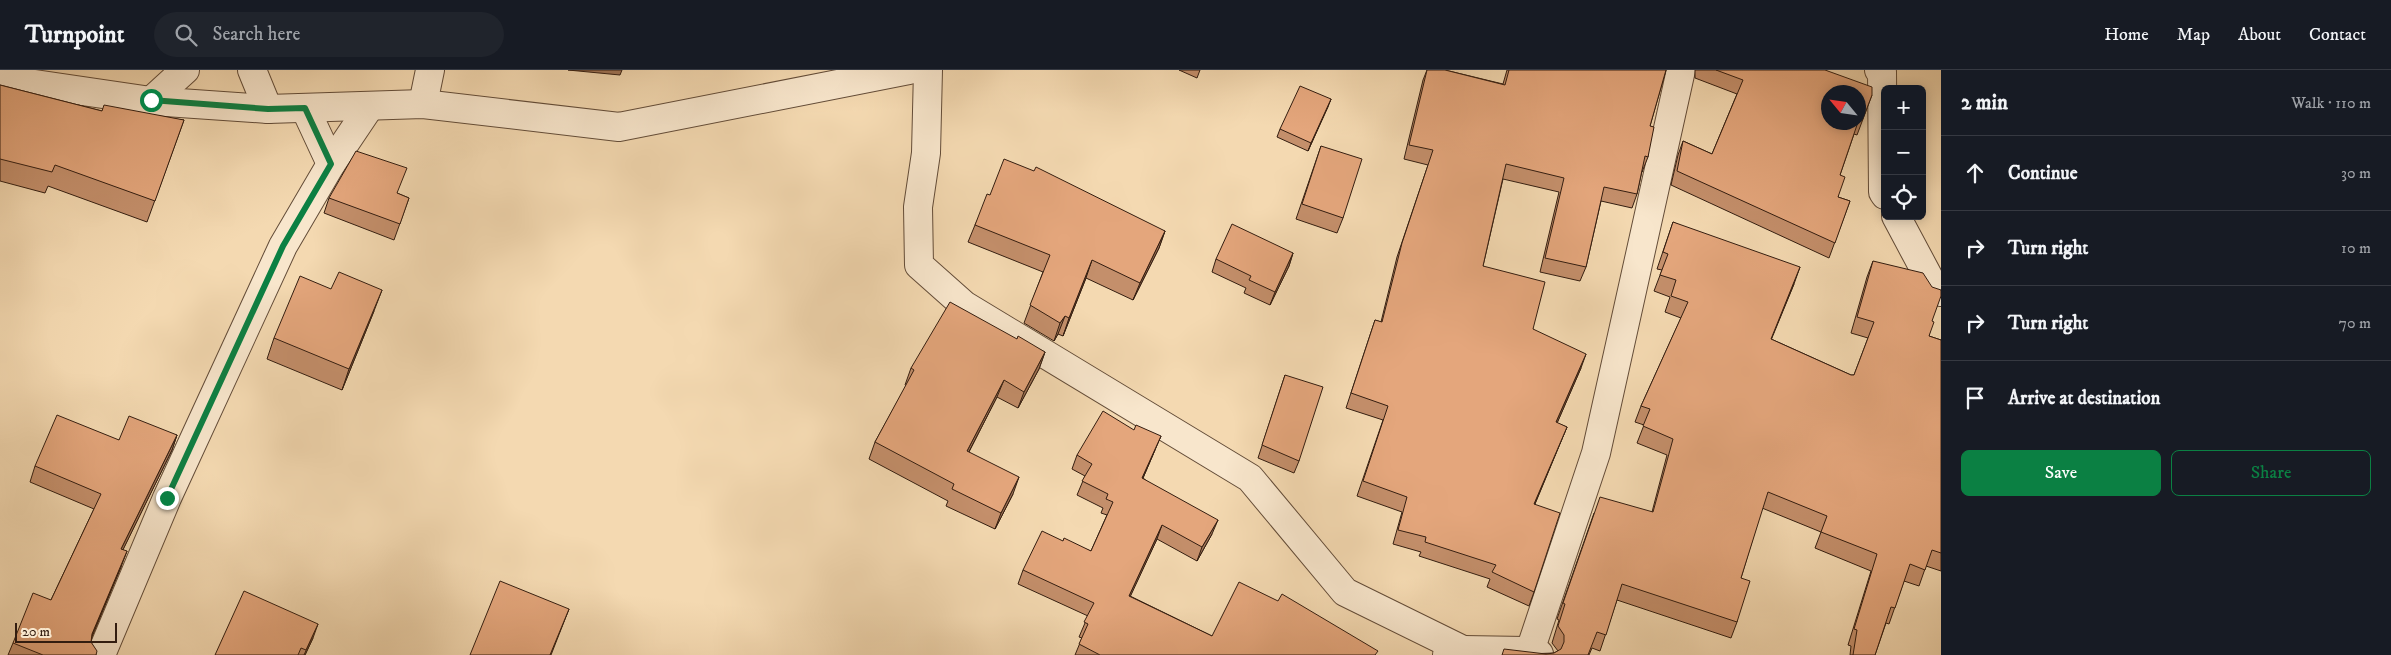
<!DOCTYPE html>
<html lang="en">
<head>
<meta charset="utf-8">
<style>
  body { margin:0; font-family:"IM FELL DW Pica",serif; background:#20242c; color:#f1f3f6 }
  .controls { position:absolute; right:15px; top:15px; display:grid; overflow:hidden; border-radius:8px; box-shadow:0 2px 12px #0003 }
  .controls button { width:45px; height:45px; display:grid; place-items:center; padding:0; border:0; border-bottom:1px solid #363941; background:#171b24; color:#f1f3f6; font:25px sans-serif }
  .compass { position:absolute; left:1821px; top:15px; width:45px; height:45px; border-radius:50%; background:#171b24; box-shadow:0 2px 12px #0003; rotate:299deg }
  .scale { position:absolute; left:15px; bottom:12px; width:102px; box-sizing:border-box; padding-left:5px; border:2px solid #331d10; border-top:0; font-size:14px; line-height:18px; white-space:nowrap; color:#331d10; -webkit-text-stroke:4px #f8e6cc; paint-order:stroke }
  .stop { position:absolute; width:15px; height:15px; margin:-11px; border:4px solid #0b8043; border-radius:50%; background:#fff }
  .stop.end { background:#0b8043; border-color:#fff; box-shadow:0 1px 5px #0008 }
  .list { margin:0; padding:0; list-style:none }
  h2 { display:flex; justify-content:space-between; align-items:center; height:65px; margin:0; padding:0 20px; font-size:21px }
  h2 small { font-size:16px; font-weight:400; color:#9ea1a6 }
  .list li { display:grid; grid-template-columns:32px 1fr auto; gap:15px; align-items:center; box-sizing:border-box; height:75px; padding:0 20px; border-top:1px solid #363941 }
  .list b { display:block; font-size:19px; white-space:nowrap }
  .list em { font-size:16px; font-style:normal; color:#9ea1a6 }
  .actions { display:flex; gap:10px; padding:15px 20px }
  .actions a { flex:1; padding:11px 0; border:1px solid #0b8043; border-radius:8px; text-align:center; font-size:18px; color:#0b8043 }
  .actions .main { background:#0b8043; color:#fff }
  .icon { flex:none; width:28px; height:28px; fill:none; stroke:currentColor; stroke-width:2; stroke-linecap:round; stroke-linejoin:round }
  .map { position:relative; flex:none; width:1941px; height:585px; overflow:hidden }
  header { display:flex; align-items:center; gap:30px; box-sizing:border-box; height:70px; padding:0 25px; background:#171b24; border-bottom:1px solid #363941 }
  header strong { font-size:24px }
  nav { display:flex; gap:28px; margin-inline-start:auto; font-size:18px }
  .search { width:350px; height:45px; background:#20242c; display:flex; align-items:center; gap:12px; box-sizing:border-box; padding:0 18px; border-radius:28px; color:#9ea1a6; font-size:19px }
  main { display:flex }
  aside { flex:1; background:#171b24 }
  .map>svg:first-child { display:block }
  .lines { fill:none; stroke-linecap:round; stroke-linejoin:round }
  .street-casing { stroke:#634c38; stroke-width:30 }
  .street { stroke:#f8e6cc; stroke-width:28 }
  .wall { fill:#c48f6b; stroke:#331d10 }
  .shaded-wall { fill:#a07457; stroke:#331d10 }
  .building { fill:#e4a67c; stroke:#331d10 }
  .route { stroke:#0b8043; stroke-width:6 }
</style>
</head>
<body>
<header>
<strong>Turnpoint</strong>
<div class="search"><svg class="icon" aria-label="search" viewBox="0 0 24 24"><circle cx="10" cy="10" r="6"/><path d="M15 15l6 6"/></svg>Search here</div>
<nav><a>Home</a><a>Map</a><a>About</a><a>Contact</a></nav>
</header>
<main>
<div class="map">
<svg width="1941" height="585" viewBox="0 0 1941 585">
  <rect width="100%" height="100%" fill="#f4d9b1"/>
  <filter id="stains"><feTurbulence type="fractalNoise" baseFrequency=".004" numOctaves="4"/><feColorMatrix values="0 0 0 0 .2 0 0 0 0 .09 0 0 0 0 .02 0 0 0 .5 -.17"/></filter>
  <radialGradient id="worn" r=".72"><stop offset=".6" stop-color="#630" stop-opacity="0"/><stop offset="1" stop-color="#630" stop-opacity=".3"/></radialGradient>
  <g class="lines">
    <defs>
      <g id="street">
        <path d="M252,0l16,39"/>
        <path d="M928,0l-2,83 -8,54 1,58 45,40 286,173 95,114 118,58"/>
        <path d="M1879,0l3,2 1,120 2,3"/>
        <path d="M0,9l151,22 117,8 155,-5 196,23 290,-57"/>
        <path d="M151,31l34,-31"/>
        <path d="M423,34l7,-34"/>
        <path d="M305,38l26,56"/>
        <path d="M1896,146l40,75 5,1"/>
        <path d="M1530,581l66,-198 85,-383"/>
        <path d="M101,585l66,-157 116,-252 48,-82 39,-58"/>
        <path d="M1447,585l16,-5 67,1 9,3"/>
      </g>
    </defs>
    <use href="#street" class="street-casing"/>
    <use href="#street" class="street"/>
  </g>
  <g class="wall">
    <path d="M1179,0h21l-3,8z"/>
    <path d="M1427,0h18l58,14 4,-14h159l-16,56 -2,31 -6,15v-1l-5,23 -5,14 -31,-7 -15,66 -6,14 -40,-9 19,-80 -56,-13 -20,87 50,63 48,39 -24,55 10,4 -32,77 -1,88 -5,14 -42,-19 3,-8 -71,-23 2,-4 -28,-8 9,-32 -45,-16 26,-76 -37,-12 29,-88 6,2 16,-65 31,-92 -24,-6 19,-79z"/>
    <path d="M1695,0h130l47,25 -15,40 -3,-1 -14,41 -2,22 12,4 -21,57 -158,-73 7,-30 5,-14 29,13 25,-60 -42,-16z"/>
    <path d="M0,15l102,26 82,9 -37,102 -99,-36 -3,7 -45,-12z"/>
    <path d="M1331,29l-23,52 -31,-14 3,-8z"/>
    <path d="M1321,76l22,72 -6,15 -41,-14z"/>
    <path d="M397,123l12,5 -15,42 -70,-27 5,-15z"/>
    <path d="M990,125l175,36 -6,17 -26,52 -47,-22 -23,58 -5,-2 -4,7 -30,-18 19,-51 -75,-30 7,-17z"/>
    <path d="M1673,152l121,62 -23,55 80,36h3l14,-37 -17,-5 16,-56 6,-16 59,60 -3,15 12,4v231l-15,-5 -7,20 -15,-5 -15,43 -3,-1 -11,32h-25l1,-9 -3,-1 23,-74 -56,-23 6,-16 -59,-24 -21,70 -4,44 -6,16 -114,-38 -17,51 -8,-3 -3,7h-87l52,-2 4,-2 -6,-8 7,-23 -2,-1 37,-106 58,-1 15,-57 -30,-12 7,-18 -9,-3 6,-16 40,-88 -16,-6 5,-15 -16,-6 8,-21 -5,-1z"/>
    <path d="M1293,183l-4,13 -19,39 -26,-12 2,-5 -34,-16 4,-13z"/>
    <path d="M374,241l-32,79 -75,-31 7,-21z"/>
    <path d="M1017,269l28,13 -6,17 -21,39 -21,-11 -28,55 44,42 -18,35 -49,-23 2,-5 -79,-42 6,-17 31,-56 -1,-1 6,-17z"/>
    <path d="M1285,305l14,86 -5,12 -36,-15z"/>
    <path d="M177,365l-5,15 -49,99 -2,18 -29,70 -1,5 5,13h-88l5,-12 38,-43 43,-91 -64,-27 5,-16 84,-26z"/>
    <path d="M1155,380l-12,28 69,56 -15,27 -40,-22 -27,57 82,40 164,19h-301l7,-17 -3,-1 9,-21 -70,-32 5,-14 40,-29 28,10 16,-36 -6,-2 2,-5 -26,-13 8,-19 -13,-7 5,-14z"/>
    <path d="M313,568l-8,17h-90z"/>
  </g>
  <g class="shaded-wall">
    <path d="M568,0h54l-2,5z"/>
    <path d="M1331,29l-3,8 -20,44 3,-8z"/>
    <path d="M1165,161l-6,17 -26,52 7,-17z"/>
    <path d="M1293,183l-4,13 -19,39 5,-13z"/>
    <path d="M1092,190l-6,18 -23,58 6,-18z"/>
    <path d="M1800,197l-6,17 -29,71 6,-16z"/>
    <path d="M382,220l-8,21 -32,79 7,-21z"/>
    <path d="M1065,246l-7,18 -4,7 6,-18z"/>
    <path d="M1045,282l-6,17 -21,39 6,-16z"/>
    <path d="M1586,284l-5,14 -30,69 5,-15z"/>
    <path d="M1004,310l-7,17 -36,70 6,-16z"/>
    <path d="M1567,357l-6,14 -32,77 5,-14z"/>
    <path d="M177,365l-5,15 -56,114 5,-15z"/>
    <path d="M1161,366l-24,56 5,-14z"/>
    <path d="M1019,407l-6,17 -18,35 6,-16z"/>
    <path d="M1218,450l-6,14 -15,27 5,-14z"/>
    <path d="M1162,455l-5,14 -33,71 5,-14z"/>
    <path d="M127,481l-6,16 -35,82 6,-15z"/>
    <path d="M569,539l-18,46h-1z"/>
    <path d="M318,554l-5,14 -8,17h-1z"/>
  </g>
  <g class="building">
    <path d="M1427,0h18l60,15 4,-15h157l-16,56 4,1 -6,30 -3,-1 -8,38 -33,-7 -18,80 -41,-9 19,-80 -58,-14 -23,102 62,16 -12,47 53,25 -30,68 11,5 -33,77 26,9 -26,79 -42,-20 4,-7 -71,-23 1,-5 -28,-7 9,-33 -44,-16 25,-75 -37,-13 24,-73 7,2 20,-79 31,-93 -24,-5z"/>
    <path d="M1716,0h109l47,17v8l-10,26 -3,-1 -1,2v-30h-30v30h30l-18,53 5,2 -7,20 12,4 -15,42 -158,-72 6,-30 29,13 31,-74z"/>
    <path d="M0,15l102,26 2,-6 80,15 -29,81 -100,-36 -3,7 -52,-13z"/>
    <path d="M1300,16l31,13 -20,44 -31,-14z"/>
    <path d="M1321,76l41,13 -19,59 -41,-14z"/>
    <path d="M356,81l51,17 -10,25 12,5 -9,26 -71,-26z"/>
    <path d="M1004,89l30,12 2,-4 129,64 -25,52 -48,-23 -23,58 -4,-2 -5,7 -30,-18 20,-50 -75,-30 12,-31 3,1z"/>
    <path d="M1673,152l127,45 -29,72 80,36h3l20,-53 -17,-5 16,-56 50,12 9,14 9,3v6l-9,25 2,1 -5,14 12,4v213l-9,-3 -7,20 -15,-6 -15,44 -4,-1 -16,48h-22l4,-25 -3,-1 23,-75 -56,-22 6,-16 -59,-24 -27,86 9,3 -13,41 -115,-38 -16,51 -9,-3 -9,23h-86l2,-6 42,5 8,-1 7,-4 3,-7v-7l-6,-9 7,-22 -2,-1 37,-106 53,15 20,-73 -30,-13 7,-17 -9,-3 47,-104 -17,-6 5,-16 -16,-5 8,-21 -5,-2z"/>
    <path d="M1232,154l61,29 -18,39 -26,-12 2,-4 -35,-17z"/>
    <path d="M339,202l43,18 -33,79 -75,-31 26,-62 31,13z"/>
    <path d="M950,232l67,37 1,-3 27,16 -21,40 -20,-12 -37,71 52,26 -18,36 -49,-24 2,-5 -79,-42 39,-72 -3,-2z"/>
    <path d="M1285,305l38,12 -24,74 -37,-16z"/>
    <path d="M1103,341l31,19 2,-5 25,11 -19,42 76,42 -16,27 -40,-22 -33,71 83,40 27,-54 39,19 4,-7 96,57 -3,4h-275l-21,-11 9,-20 -4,-2 10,-19 -71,-33 19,-39 21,10 1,-3 27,13 22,-49 -7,-3 2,-5 -26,-13 10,-17 -15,-9z"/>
    <path d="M57,345l62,25 10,-24 48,19 -56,114 6,2 -35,83 -1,8 6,9 -1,4h-53l-30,-12 20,-50 18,7 50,-106 -66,-28z"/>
    <path d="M500,511l69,28 -19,46h-80z"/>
    <path d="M244,521l74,33 -12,26 -5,-2 -3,7h-83z"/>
  </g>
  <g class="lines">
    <path class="route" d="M151,30l117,9 37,-1 26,56 -48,82 -116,252"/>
  </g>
  <rect width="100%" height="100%" filter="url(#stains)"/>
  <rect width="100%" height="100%" fill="url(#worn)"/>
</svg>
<div class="controls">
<button>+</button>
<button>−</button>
<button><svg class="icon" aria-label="locate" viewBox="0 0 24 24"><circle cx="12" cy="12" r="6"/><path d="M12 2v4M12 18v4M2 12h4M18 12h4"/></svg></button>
</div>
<svg class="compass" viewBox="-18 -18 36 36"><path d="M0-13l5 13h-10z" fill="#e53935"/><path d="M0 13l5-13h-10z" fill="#9ea1a6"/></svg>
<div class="scale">20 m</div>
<div class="stop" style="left:151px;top:30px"></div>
<div class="stop end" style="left:167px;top:428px"></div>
</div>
<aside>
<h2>2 min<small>Walk · 110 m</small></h2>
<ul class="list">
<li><svg class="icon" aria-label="ahead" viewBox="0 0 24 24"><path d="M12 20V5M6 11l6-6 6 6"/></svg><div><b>Continue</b></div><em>30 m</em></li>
<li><svg class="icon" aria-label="right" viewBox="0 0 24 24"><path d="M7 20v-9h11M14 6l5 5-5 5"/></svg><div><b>Turn right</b></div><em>10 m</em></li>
<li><svg class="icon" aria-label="right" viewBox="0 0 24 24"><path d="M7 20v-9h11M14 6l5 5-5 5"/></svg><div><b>Turn right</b></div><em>70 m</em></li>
<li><svg class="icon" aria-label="arrive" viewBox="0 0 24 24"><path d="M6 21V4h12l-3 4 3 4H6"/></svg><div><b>Arrive at destination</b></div></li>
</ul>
<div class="actions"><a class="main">Save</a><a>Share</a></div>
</aside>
</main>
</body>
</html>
